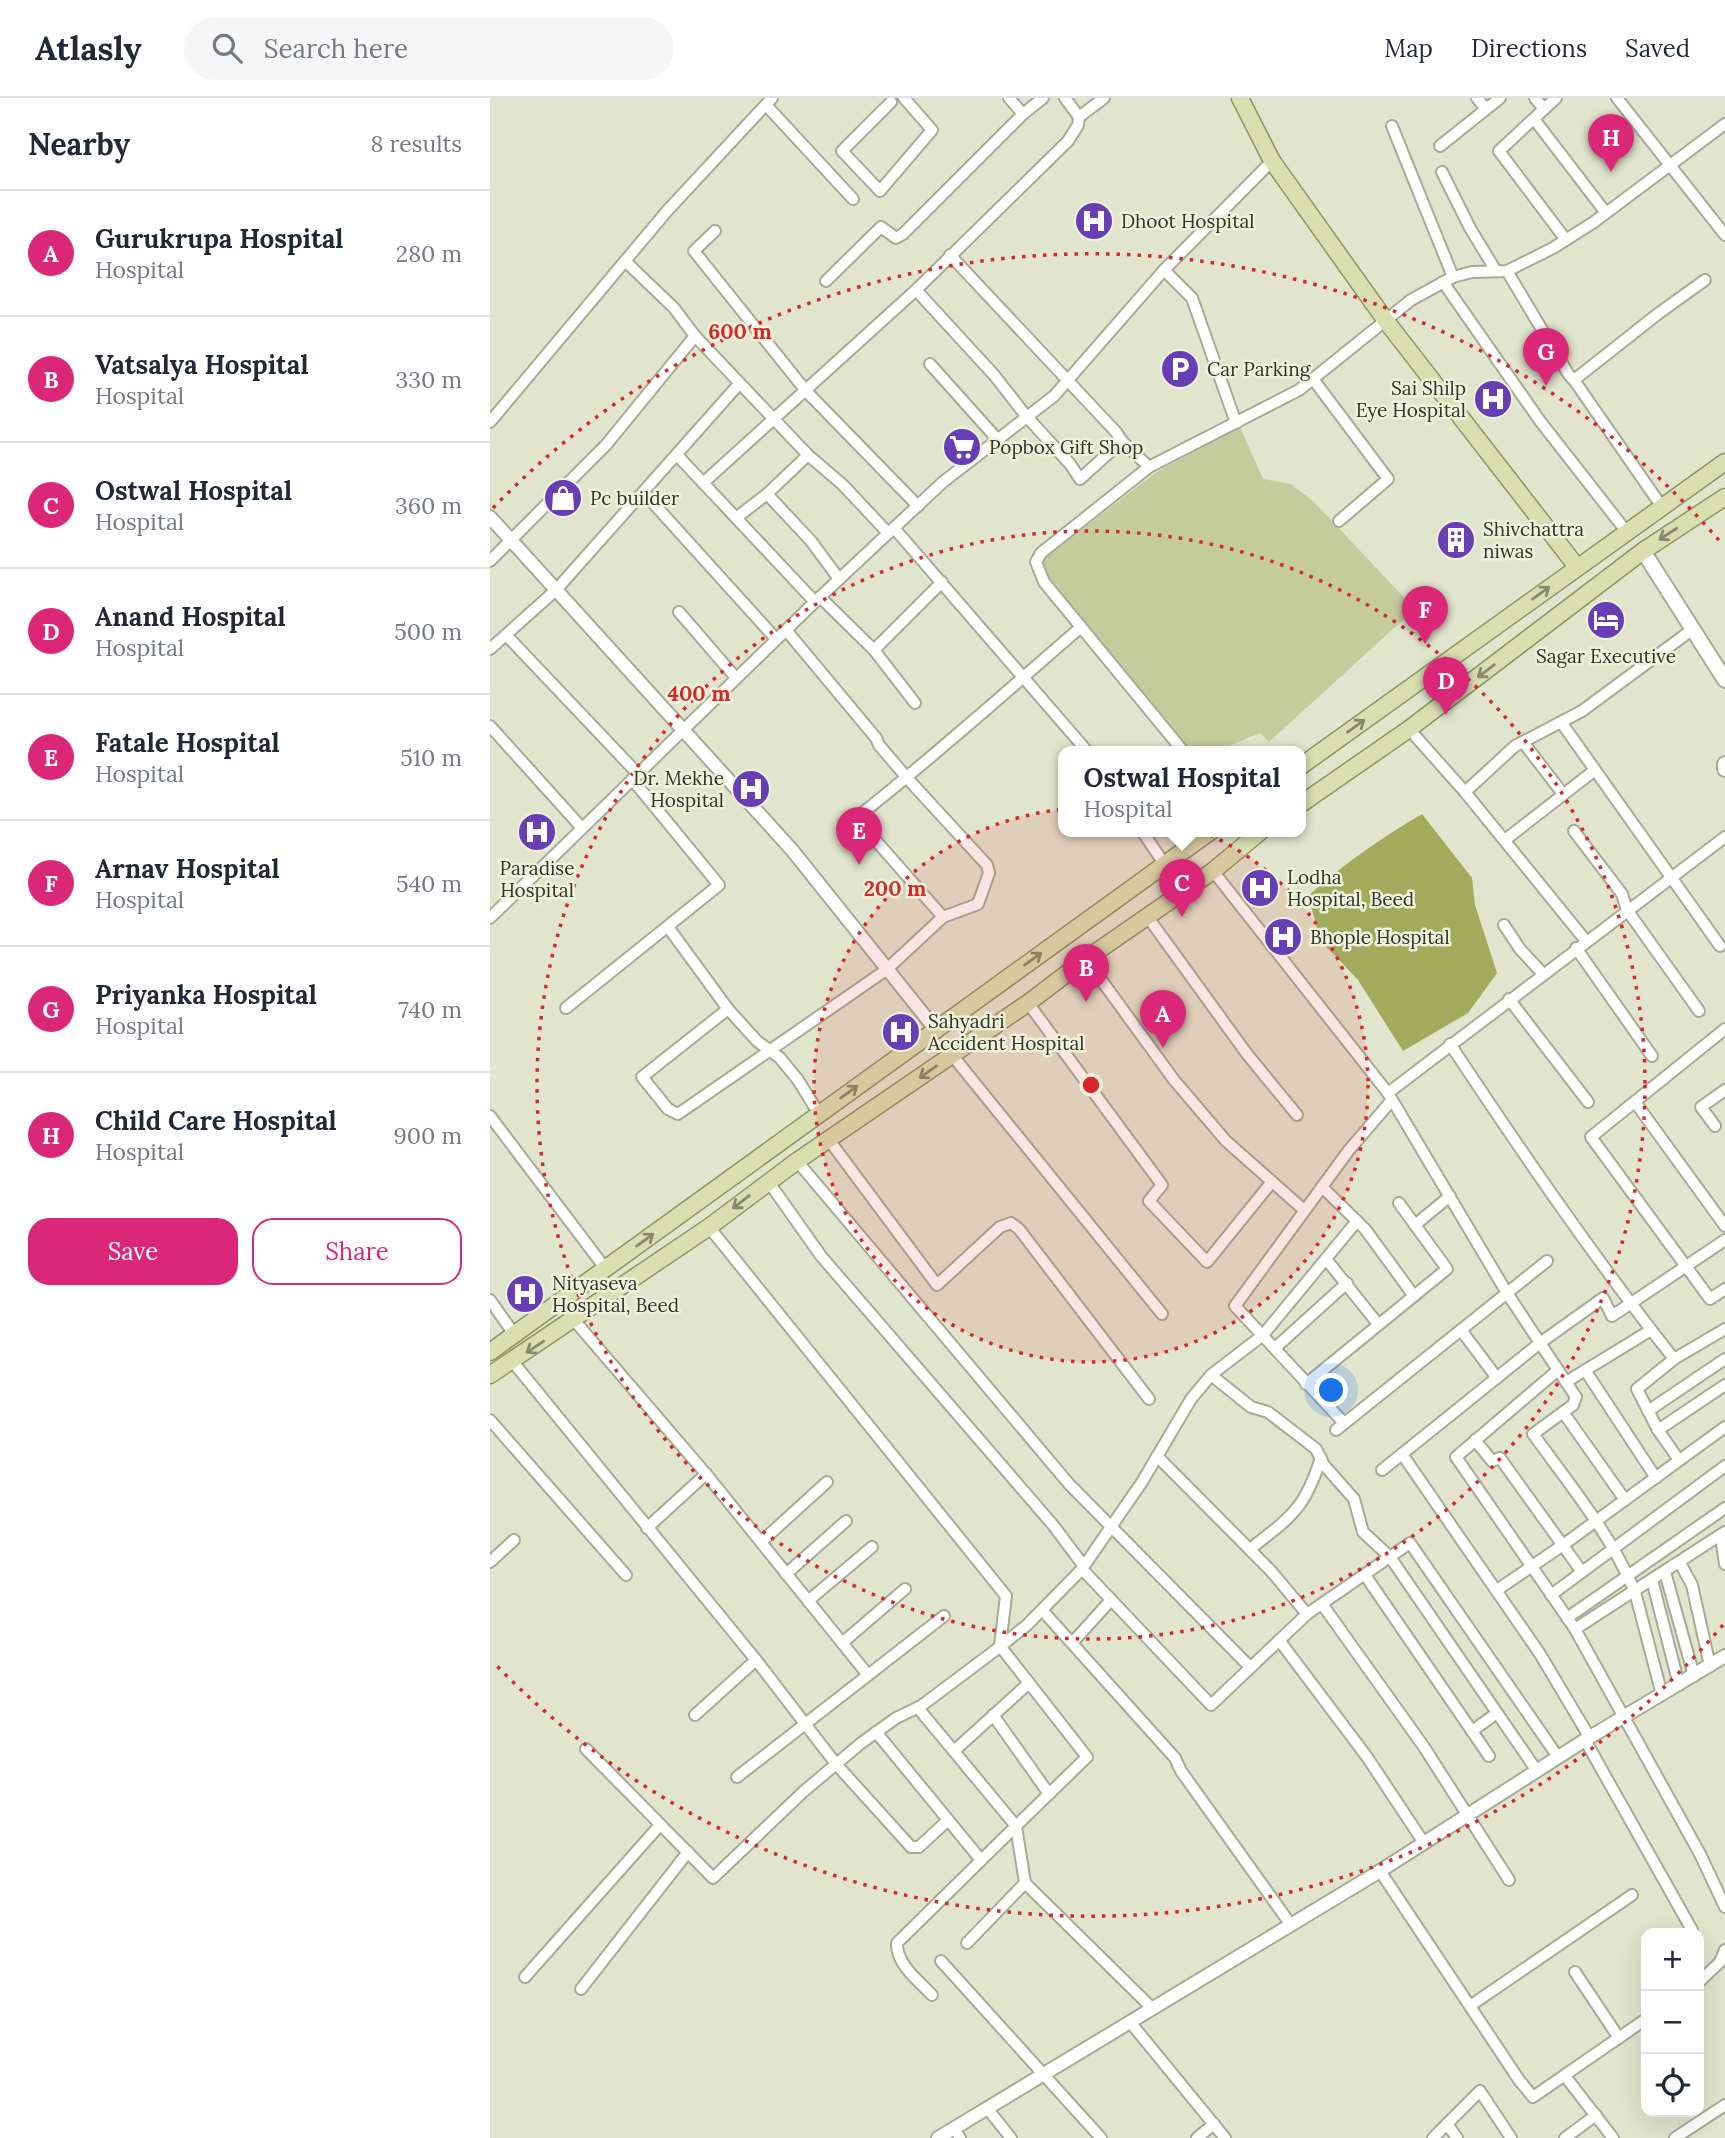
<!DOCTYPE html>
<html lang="en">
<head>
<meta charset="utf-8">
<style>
  body { margin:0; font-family:Lora,serif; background:#f6f6f7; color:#1f2937 }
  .controls { position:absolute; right:21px; bottom:21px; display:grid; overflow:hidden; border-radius:14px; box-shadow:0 7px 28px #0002 }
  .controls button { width:63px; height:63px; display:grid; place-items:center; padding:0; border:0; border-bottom:2px solid #e0e1e3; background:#fff; color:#1f2937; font:35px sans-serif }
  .you { position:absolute; left:842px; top:1293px; width:24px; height:24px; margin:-18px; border:5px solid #fff; border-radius:50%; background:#1a73e8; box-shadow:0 0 0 10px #1a73e833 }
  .badge { display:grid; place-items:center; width:46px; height:46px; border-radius:50%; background:#db2777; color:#fff; font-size:23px; font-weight:700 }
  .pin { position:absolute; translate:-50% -58px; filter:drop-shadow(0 2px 4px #0008) }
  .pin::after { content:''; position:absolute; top:37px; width:24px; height:21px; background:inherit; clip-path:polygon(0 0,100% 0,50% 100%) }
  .popup { position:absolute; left:568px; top:648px; width:248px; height:91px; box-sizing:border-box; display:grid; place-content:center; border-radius:14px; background:#fff; filter:drop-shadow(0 2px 5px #0005); font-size:23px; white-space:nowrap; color:#747a83 }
  .popup b { font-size:26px; color:#1f2937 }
  .popup::after { content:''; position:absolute; left:50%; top:100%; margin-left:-14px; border:14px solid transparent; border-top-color:#fff }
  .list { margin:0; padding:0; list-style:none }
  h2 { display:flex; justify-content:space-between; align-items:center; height:91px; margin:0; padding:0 28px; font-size:30px }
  h2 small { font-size:23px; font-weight:400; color:#747a83 }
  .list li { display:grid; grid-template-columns:46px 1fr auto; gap:21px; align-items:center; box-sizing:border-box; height:126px; padding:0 28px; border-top:2px solid #e0e1e3 }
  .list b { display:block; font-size:26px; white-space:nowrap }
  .list p { margin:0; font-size:23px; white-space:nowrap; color:#747a83 }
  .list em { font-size:23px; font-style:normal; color:#747a83 }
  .actions { display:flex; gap:14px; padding:21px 28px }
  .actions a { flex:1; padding:16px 0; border:2px solid #db2777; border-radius:21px; text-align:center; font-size:24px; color:#db2777 }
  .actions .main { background:#db2777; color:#fff }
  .icon { flex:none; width:38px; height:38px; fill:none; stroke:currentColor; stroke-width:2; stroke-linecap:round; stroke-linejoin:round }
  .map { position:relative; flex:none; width:1235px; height:2040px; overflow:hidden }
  header { display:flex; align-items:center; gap:42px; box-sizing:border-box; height:98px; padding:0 35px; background:#fff; border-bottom:2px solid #e0e1e3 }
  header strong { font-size:33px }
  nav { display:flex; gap:38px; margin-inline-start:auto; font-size:24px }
  .search { width:490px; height:63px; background:#f6f6f7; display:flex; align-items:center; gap:18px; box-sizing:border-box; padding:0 24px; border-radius:38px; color:#747a83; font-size:26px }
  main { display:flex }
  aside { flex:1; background:#fff }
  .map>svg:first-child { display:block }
  .green { fill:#c4cb9c }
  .water { fill:#a2ab5c }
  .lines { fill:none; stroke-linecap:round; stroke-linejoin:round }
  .minor-casing { stroke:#a7ab95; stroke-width:14 }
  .tertiary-casing { stroke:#a7ab95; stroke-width:16 }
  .secondary-casing { stroke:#a7ab95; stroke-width:18 }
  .primary-casing { stroke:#8e9460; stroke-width:19 }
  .minor { stroke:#fff; stroke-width:10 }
  .tertiary { stroke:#fff; stroke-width:12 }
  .secondary { stroke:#fff; stroke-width:14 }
  .primary { stroke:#d9dfb1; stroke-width:16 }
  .oneway { stroke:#86896e }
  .ring { fill:none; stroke:#d62828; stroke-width:3.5; stroke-dasharray:3.5 7 }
  .labels { text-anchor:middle; stroke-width:5; stroke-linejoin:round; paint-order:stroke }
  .poi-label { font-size:19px; fill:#32332a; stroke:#eef2da; text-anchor:start }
  .centre { fill:#d62828; stroke:#eef2da; stroke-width:3.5 }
  .ring-label { font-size:21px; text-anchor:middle; font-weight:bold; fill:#d62828; stroke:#eef2da; stroke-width:5; stroke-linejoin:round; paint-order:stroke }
</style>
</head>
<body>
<header>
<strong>Atlasly</strong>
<div class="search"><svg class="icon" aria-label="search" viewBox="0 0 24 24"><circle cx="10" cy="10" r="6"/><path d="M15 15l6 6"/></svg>Search here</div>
<nav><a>Map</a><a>Directions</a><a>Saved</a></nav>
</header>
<main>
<aside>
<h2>Nearby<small>8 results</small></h2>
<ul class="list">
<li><span class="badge">A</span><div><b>Gurukrupa Hospital</b><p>Hospital</p></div><em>280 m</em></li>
<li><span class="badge">B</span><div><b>Vatsalya Hospital</b><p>Hospital</p></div><em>330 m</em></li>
<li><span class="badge">C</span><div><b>Ostwal Hospital</b><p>Hospital</p></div><em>360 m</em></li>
<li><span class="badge">D</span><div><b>Anand Hospital</b><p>Hospital</p></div><em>500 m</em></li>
<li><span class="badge">E</span><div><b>Fatale Hospital</b><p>Hospital</p></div><em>510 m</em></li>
<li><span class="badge">F</span><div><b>Arnav Hospital</b><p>Hospital</p></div><em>540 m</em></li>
<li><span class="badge">G</span><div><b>Priyanka Hospital</b><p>Hospital</p></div><em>740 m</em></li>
<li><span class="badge">H</span><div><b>Child Care Hospital</b><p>Hospital</p></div><em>900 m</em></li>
</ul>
<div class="actions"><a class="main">Save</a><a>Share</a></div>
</aside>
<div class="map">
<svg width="1235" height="2040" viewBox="0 0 1235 2040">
  <rect width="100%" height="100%" fill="#e1e5cd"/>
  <path class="green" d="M750,329l23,52 28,5 23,18 101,107 -146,133 -9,-9 -43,18h-30l-146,-183 3,-9 111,-86z"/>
  <path class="water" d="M932,716l50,64 3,27 22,68 -29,40 -65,38 -45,-71 -37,-39 -13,-45c36,-32 73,-58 114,-82z"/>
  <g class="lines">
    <defs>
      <g id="minor">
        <path d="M519,0l14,16"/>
        <path d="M575,0l14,19"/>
        <path d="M987,0l9,11"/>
        <path d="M1045,0l9,11"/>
        <path d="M1066,0l-57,53 67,89"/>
        <path d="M1127,0l108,137"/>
        <path d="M401,4l-49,49 38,40 52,-61 -28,-32"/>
        <path d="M276,7l87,94"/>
        <path d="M1044,21l72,94"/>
        <path d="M902,28l61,151"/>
        <path d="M950,48l60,-48"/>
        <path d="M952,74l28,56 26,43"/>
        <path d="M225,133l-21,20 112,140 112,115"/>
        <path d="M460,157l166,177 6,9 27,26"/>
        <path d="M674,172l28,28 44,125"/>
        <path d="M1017,173l62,104 5,5 88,127"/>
        <path d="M336,183l55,-54 15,11 7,-4 120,-120 20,-16"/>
        <path d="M953,184l97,139 86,110"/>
        <path d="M426,192l78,85 33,42 43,47 10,15 42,-38"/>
        <path d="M205,238l113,119 35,30 45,48"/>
        <path d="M440,266l68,76"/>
        <path d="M823,281l75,100 -49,42"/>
        <path d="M1084,282l85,-67 46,-33"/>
        <path d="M0,324l177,-211 105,-113"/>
        <path d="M187,357l138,147"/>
        <path d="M213,385l213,-193 152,-149 10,-16 1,-8 25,-19"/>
        <path d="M154,395l132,146"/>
        <path d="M277,396l44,47 28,38"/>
        <path d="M246,420l31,-24 41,-39"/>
        <path d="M404,430l193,223"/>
        <path d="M0,463l116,-116 89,-109 -21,-28 -49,-47"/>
        <path d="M330,499l54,53 41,53"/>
        <path d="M189,514l57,66"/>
        <path d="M296,532l90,108 3,7 28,33 80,87 2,8 -11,31 -35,13 -87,-99c78,-61 151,-127 225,-191"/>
        <path d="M18,539l130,137"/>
        <path d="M0,551l66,-59 183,-206"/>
        <path d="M384,552l68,-68"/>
        <path d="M1071,624l159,224"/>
        <path d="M0,628l92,102"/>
        <path d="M919,631l56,63 121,149"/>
        <path d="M1033,644l40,52"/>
        <path d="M693,653l-139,-169 -8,-20 5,-9 108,-86 150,-77 112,-90 42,-23 19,-5 35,-1 46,-23 41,-26 131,-98"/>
        <path d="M975,694l50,-46 67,-35 111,-82"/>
        <path d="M652,733l23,34"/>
        <path d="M1084,733l48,63 5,16 72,101"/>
        <path d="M1015,742l90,-70"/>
        <path d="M723,773l175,222 337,-256"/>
        <path d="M657,818l100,138 50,61"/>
        <path d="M0,820l330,-321 123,-115 111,-86 110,-126 108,-109"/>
        <path d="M1014,827l16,24 23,25"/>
        <path d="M178,829l60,82 29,32 23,17 18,22 21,34"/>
        <path d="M1086,850l76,108"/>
        <path d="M596,861l88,121 52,61 78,69"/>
        <path d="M1019,901l79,103"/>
        <path d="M538,905l134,182 -13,16 58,61 64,-79"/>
        <path d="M76,910l153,-123 -87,-106"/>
        <path d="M238,911l-86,68 26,32 10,5 208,-144 57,-53"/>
        <path d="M1235,931l-134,108 119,162 15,-10"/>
        <path d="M960,946c71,107 144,214 224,315"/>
        <path d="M462,957l210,259"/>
        <path d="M898,995l119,200 33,50 63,-45 9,18 113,-76"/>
        <path d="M1145,1004l90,124"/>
        <path d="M0,1018l115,152"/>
        <path d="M1225,1028l-14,-19 24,-17"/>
        <path d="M339,1042l108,145 63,-58 11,-4 8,6 130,170"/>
        <path d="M307,1063l272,323 181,183"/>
        <path d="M278,1083l53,75 232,269 30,40"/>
        <path d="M832,1089l43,42 49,67"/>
        <path d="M925,1127l35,-29"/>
        <path d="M219,1129l297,369 -6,50 87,111 -71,69 9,57 127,125"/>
        <path d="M836,1161l52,65"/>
        <path d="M0,1202l24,34"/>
        <path d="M84,1222l132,154 162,201"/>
        <path d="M971,1232l36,48"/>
        <path d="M785,1250l72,-65"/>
        <path d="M23,1264l243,298 80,104 75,83h8l29,-27"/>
        <path d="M1068,1272l-102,87 119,172"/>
        <path d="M1095,1272l71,108"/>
        <path d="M721,1277l40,32 17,5 48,37 8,16 30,34 9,33 27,25 147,214"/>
        <path d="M1076,1284l85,-52"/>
        <path d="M816,1286l141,-115 -48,-66"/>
        <path d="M1158,1313l77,-52"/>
        <path d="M1073,1314l62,88"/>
        <path d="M0,1322l136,155"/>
        <path d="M854,1325l-109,-117 114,-156 43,-50"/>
        <path d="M846,1332l211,-169"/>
        <path d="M1168,1332l-21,-41 37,-30 51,-30"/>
        <path d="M985,1342l17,21 8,-3 82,114"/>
        <path d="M667,1358l114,115 36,43"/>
        <path d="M1189,1362l-21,-30 67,-45"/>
        <path d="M892,1372l20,-16"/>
        <path d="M157,1430l59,-54"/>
        <path d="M1235,1434l-150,97 125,225 25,53"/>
        <path d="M1231,1438l4,28"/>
        <path d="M271,1444l66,-60"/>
        <path d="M760,1451c42,-33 54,-39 71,-91"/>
        <path d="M0,1464l24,-22"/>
        <path d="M1190,1465l12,22 18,81"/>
        <path d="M592,1471l129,136 96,-91 103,-71 148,214"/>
        <path d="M1175,1474l29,104"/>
        <path d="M296,1476l60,-53"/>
        <path d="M875,1477l124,181"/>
        <path d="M1162,1482l27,105"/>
        <path d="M1007,1492l66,-45 162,-118"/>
        <path d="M1061,1497l174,-129"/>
        <path d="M318,1503l64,-54"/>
        <path d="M832,1506l102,143 85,133"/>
        <path d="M552,1512l133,148 6,13 110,154"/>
        <path d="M1077,1520l158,-110"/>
        <path d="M789,1542l88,117 57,86"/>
        <path d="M352,1545l63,-54"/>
        <path d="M582,1545l39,-43"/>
        <path d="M428,1610l98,118 -119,117c-1,21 21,37 35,52"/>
        <path d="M205,1617l61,-55"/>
        <path d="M503,1617l56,79"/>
        <path d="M982,1633l25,-18"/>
        <path d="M386,1634l105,128"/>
        <path d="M1100,1640l-50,-84 -138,-200 138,-111 36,54 -3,8 -40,29c37,51 77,99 102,158l27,103"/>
        <path d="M1095,1642l107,190"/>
        <path d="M96,1651l127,129 90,-86 57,-48 36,-26 25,-12 76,-57 30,-24 55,-56 60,-87 49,-83 20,-24 52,-40 94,-114"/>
        <path d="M464,1653l75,-68"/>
        <path d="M247,1679l207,-161"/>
        <path d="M890,1773l139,209 14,17 113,-78"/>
        <path d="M477,1845l58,-60"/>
        <path d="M451,1863l160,177"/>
        <path d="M1085,1874l44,66"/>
        <path d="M35,1879l135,-152"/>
        <path d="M1209,1884l21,-20 5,-12"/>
        <path d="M91,1891l107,-137"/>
        <path d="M980,1908l162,-111"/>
        <path d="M640,1924l95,116"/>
        <path d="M1075,1978l48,62"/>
        <path d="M497,2010l24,30"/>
        <path d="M957,2026l10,14"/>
        <path d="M464,2030l6,10"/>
        <path d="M707,2040l17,-14"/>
        <path d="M943,2040l47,-47 31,47"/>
        <path d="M1075,2040l31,-23"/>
        <path d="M1185,2040l50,-33"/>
      </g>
      <g id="tertiary">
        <path d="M0,419l302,333 144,180"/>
        <path d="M448,2040l442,-267 205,-131 140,-84"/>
      </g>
      <g id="secondary">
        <path d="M1153,453l82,129"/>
        <path d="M1235,666v5"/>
      </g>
      <g id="primary">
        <path d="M750,0l32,63 114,160 191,246"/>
        <path d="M811,668l424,-304"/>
        <path d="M811,706l108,-75 234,-178 82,-54"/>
        <path d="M0,1254l721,-521"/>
        <path d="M0,1277l219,-148 88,-66 231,-158 58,-44 127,-88 48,-40"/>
      </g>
    </defs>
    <use href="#minor" class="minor-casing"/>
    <use href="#tertiary" class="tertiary-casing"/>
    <use href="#secondary" class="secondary-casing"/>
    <use href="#primary" class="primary-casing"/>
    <use href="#minor" class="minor"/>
    <use href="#tertiary" class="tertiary"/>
    <use href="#secondary" class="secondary"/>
    <use href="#primary" class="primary"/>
  </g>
  <defs><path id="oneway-shaft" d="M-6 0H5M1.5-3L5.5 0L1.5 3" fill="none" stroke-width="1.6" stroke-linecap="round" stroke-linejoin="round" transform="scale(1.75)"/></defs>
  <g class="oneway">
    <use href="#oneway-shaft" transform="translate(1178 436) rotate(147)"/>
    <use href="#oneway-shaft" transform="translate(1051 495) rotate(-36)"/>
    <use href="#oneway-shaft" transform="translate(996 573) rotate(143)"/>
    <use href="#oneway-shaft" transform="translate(866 628) rotate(-36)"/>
    <use href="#oneway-shaft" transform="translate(543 861) rotate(-36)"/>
    <use href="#oneway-shaft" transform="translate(438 974) rotate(145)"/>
    <use href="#oneway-shaft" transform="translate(359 994) rotate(-36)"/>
    <use href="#oneway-shaft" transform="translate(251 1104) rotate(142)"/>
    <use href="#oneway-shaft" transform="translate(155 1142) rotate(-36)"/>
    <use href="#oneway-shaft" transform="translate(45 1249) rotate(146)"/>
  </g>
  <circle cx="601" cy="987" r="277" fill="#d62828" fill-opacity=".12"/>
  <g class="ring">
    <circle cx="601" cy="987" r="277"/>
    <circle cx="601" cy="987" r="554"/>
    <path d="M1233 1527A831 831 0 0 1 3 1564M3 410A831 831 0 0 1 1233 447"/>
  </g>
  <defs>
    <symbol id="hospital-disc" viewBox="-11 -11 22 22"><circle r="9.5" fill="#673eb6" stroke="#eef2da"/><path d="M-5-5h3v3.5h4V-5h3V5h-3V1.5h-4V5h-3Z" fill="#fff"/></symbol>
    <symbol id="parking-disc" viewBox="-11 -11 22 22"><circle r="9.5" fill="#673eb6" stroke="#eef2da"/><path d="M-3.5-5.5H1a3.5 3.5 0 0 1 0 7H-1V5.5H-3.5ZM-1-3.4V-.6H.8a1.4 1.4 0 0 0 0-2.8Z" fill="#fff"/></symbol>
    <symbol id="supermarket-disc" viewBox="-11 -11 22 22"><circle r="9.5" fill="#673eb6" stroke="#eef2da"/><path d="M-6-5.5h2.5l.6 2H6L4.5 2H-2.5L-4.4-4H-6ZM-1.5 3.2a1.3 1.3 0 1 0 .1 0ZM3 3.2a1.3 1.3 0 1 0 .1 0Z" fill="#fff"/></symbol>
    <symbol id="shop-disc" viewBox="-11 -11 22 22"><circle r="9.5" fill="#673eb6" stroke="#eef2da"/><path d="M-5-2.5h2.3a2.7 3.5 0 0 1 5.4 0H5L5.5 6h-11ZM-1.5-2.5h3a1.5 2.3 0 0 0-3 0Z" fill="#fff"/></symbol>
    <symbol id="building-disc" viewBox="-11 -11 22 22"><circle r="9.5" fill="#673eb6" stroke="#eef2da"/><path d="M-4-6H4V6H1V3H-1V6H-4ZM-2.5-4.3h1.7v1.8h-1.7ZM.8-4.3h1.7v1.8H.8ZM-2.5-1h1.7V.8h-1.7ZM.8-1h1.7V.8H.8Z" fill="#fff"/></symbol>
    <symbol id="hotel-disc" viewBox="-11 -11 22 22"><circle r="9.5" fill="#673eb6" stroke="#eef2da"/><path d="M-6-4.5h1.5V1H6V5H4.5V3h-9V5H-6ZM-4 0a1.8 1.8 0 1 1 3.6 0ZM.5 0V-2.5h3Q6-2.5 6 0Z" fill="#fff"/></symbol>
  </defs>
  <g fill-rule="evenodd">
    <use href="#hospital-disc" x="582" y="101" width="44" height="44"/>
    <use href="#parking-disc" x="668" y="249" width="44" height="44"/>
    <use href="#hospital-disc" x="981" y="279" width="44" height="44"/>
    <use href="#supermarket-disc" x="450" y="327" width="44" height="44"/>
    <use href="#shop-disc" x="51" y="378" width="44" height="44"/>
    <use href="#building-disc" x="944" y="420" width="44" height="44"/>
    <use href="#hotel-disc" x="1094" y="500" width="44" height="44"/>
    <use href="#hospital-disc" x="239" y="669" width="44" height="44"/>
    <use href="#hospital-disc" x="25" y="712" width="44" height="44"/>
    <use href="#hospital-disc" x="748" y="768" width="44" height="44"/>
    <use href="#hospital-disc" x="771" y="817" width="44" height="44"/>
    <use href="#hospital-disc" x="389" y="912" width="44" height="44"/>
    <use href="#hospital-disc" x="13" y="1174" width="44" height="44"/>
  </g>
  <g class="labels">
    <g class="poi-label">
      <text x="631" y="130">Dhoot Hospital</text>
      <text x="717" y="278">Car Parking</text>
      <text x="976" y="297" text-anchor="end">Sai Shilp<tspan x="976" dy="22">Eye Hospital</tspan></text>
      <text x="499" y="356">Popbox Gift Shop</text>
      <text x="100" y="407">Pc builder</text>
      <text x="993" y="438">Shivchattra<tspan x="993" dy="22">niwas</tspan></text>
      <text x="1116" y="565" text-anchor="middle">Sagar Executive</text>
      <text x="234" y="687" text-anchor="end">Dr. Mekhe<tspan x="234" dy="22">Hospital</tspan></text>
      <text x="47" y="777" text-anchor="middle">Paradise<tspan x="47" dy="22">Hospital</tspan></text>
      <text x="797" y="786">Lodha<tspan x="797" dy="22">Hospital, Beed</tspan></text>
      <text x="820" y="846">Bhople Hospital</text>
      <text x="438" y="930">Sahyadri<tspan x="438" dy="22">Accident Hospital</tspan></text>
      <text x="62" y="1192">Nityaseva<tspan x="62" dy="22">Hospital, Beed</tspan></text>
    </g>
  </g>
  <circle cx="601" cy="987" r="10" class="centre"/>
  <g class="ring-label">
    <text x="250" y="241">600 m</text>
    <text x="209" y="603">400 m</text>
    <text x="405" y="798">200 m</text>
  </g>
</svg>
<div class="controls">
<button>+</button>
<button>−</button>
<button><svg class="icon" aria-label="locate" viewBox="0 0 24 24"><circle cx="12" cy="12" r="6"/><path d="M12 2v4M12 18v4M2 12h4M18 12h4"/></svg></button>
</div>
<div class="you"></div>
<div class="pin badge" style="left:673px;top:950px">A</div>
<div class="pin badge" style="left:596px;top:904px">B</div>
<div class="pin badge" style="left:692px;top:819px">C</div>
<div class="popup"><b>Ostwal Hospital</b>Hospital</div>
<div class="pin badge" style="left:956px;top:617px">D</div>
<div class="pin badge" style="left:369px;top:767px">E</div>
<div class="pin badge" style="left:935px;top:546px">F</div>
<div class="pin badge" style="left:1056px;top:288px">G</div>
<div class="pin badge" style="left:1121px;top:74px">H</div>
</div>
</main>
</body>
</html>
